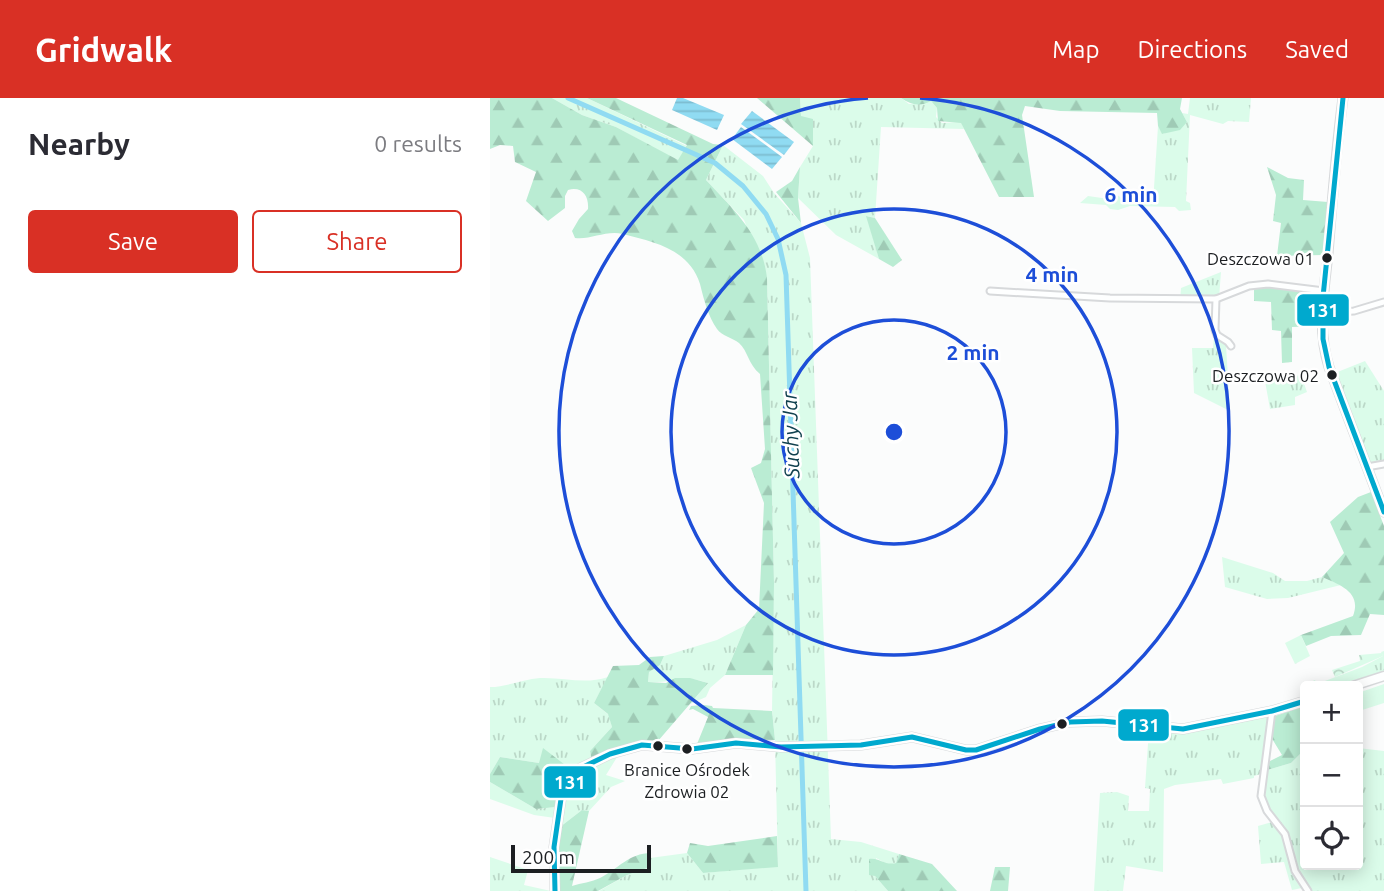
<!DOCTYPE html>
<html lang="en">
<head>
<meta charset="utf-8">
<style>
  body { margin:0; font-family:Ubuntu,sans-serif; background:#f7f7f7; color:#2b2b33 }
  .controls { position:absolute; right:21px; bottom:21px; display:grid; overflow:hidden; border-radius:7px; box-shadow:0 4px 18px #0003 }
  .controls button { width:63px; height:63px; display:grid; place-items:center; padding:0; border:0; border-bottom:2px solid #e1e1e2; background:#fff; color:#2b2b33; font:35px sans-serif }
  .scale { position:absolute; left:21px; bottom:18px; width:140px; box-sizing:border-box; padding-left:7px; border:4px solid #1c1f22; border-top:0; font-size:19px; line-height:24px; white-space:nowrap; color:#1c1f22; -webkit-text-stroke:5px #fff; paint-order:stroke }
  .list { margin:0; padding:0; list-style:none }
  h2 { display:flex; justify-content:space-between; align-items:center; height:91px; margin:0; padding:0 28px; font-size:30px }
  h2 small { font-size:23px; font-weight:400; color:#7c7c81 }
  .actions { display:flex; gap:14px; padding:21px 28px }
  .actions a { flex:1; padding:16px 0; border:2px solid #d93025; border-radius:7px; text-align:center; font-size:24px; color:#d93025 }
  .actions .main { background:#d93025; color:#fff }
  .icon { flex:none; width:38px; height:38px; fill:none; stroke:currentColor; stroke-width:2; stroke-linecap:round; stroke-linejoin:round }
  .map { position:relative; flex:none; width:894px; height:793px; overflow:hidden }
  header { display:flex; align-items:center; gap:42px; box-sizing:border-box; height:98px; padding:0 35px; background:#d93025; color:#fff }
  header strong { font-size:33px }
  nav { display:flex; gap:38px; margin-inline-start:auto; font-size:24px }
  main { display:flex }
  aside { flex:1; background:#fff }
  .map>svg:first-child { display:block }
  .grass { fill:url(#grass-tufts) }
  .forest { fill:url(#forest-firs) }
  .park { fill:url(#park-crowns) }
  .pitch { fill:#dbfcea }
  .water { fill:url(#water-rules) }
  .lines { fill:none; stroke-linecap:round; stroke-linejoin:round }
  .canal { stroke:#90dbf2; stroke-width:5 }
  .street-casing { stroke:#d7d9db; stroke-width:9 }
  .secondary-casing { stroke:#d7d9db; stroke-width:11 }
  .street { stroke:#feffff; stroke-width:5 }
  .secondary { stroke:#feffff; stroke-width:8 }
  .bus-1-casing { stroke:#fff; stroke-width:10 }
  .bus-1 { stroke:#00a9ce; stroke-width:5 }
  .ring { fill:none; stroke:#1d4ed8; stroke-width:3.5 }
  .bus-dot { fill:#1c1f22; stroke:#fff; stroke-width:2.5 }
  .labels { text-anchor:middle; stroke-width:5; stroke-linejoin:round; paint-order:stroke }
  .bus-label { font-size:17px; fill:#1c1f22; stroke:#fff; text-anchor:end }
  .water-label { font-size:21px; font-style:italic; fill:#11414f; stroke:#fff }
  .centre { fill:#1d4ed8; stroke:#fff; stroke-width:3.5 }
  .ring-label { font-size:21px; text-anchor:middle; font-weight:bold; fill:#1d4ed8; stroke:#fff; stroke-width:5; stroke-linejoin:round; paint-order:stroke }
  .line-badge { stroke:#fff; stroke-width:2.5 }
  .badge-label { font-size:19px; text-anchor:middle; font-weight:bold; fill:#fff }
</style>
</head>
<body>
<header>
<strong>Gridwalk</strong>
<nav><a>Map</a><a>Directions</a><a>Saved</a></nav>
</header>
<main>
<aside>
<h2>Nearby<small>0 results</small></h2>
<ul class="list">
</ul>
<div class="actions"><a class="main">Save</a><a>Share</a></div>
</aside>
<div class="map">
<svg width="894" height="793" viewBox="0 0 894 793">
  <defs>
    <pattern id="grass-tufts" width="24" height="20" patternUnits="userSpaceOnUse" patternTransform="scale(1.75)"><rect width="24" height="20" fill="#dbfcea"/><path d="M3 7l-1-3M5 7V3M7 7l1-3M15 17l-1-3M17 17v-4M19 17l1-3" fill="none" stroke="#bbd8c8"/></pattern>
    <pattern id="forest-firs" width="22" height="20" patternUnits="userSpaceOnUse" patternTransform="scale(1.75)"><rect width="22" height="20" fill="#baecd3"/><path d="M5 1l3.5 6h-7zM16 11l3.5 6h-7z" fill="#9fcab5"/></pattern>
    <pattern id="park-crowns" width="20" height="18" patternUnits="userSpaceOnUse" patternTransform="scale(1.75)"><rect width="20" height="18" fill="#dbfcea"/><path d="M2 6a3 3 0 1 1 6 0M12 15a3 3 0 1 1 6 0" fill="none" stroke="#bbd8c8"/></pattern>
    <pattern id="water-rules" width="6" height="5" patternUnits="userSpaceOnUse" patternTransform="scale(1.75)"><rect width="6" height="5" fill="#90dbf2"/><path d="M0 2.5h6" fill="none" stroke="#7cbccf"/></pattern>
  </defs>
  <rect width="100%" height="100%" fill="#fbfcfc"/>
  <g class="grass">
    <path d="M62,0h35l100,48 -9,15 -62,-34 -34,-12z"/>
    <path d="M310,0h101l8,6 22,-3 6,7 -1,9 6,6 19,-1 3,7 -83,-2 -6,91 -8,-2 12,43 -43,-24 -38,-37 2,-31 13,-21 -12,-29z"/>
    <path d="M700,0h61l-2,24 -21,-1 -5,3 -33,-9 -4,86 4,2 1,7 -12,1 -4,-4 -45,-1 -12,4 -8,-1 -4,-4 -26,-2 8,-7 21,3 8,-4 8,5 28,3 5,-77 5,8 24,-12 -5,-9 6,1z"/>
    <path d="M233,47l40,31 11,17 27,30 9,35 21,581 30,3 38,12 -3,9 -7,2 -13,-7 -1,18 13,15h-289l28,-16 20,-7 3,-10 37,-5 16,20 75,-7 -3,-126 -3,-30 2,-127 -7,-305 -23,-58 -38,-40z"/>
    <path d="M731,174l-2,26 -5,5 -34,-1 1,-14z"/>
    <path d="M724,238l12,9 4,66 -36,-18 -2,-45h21z"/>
    <path d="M875,263l19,30v71h-15l-34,-89z"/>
    <path d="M811,277l6,17 -12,5v8l-25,4 -5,-28z"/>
    <path d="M732,459l51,16 12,8h22l15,-4 19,8 -53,13 -21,1 -42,-12z"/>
    <path d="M256,527l-21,50 -15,13 -4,9 -16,7 18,-21c-26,-9 -35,0 -60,-1l1,-10 11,-7 4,-9 53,-16z"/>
    <path d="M811,537l9,21 -15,8 -10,-21z"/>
    <path d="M894,553v22l-34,8v3l-2,1 -1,-3 -13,4 -29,1 -1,-2 11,-5 2,4 45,-17 21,-11 -2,-4z"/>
    <path d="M118,579l-14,26 15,12 3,12 -22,24 1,6 -18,14 -34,-8 -39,-6 -10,17v-87c17,0 33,-8 50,-9 24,-1 44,7 68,-1z"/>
    <path d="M779,618l-8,58 -7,2v2l-31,6 -2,-5 -46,6 -11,4 -1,83 -37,-6 -3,25h-29l6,-98 17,-1 12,4 -1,15h21l1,-22 -5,-1 4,-59z"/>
    <path d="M868,650l26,3v140h-73l-18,-29 -3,-20 -25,-39 -2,-11 4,-22 24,-7 14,-14v116h53z"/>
    <path d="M129,656l-13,21 19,6 -14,6 -22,24 -7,-1 -22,17 5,-35 14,-19z"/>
    <path d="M0,684l46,27 20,-2 -1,11 -21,-3 -44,-16z"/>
    <path d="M782,724l15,21 3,20 12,25 -10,2 -8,-28 -23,2 -3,-38z"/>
    <path d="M0,759l38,13 -4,15 27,6h-61z"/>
  </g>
  <g class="forest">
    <path d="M0,0h62l30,17 34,12 62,33 9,-15 -100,-47h29l97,46 10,1 -17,35c28,30 56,55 61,98l7,305 -1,92h-48l21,-50 13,-16 5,-106 -13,-35 10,-5 4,-14 -5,-75c-12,-10 -12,-23 -21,-31 -6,-5 -17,-7 -22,-14 -9,-13 -13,-29 -17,-45 -11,-35 -46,-42 -77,-50 -17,-4 -32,6 -48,4l-3,-7 7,-12 9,-10c1,-13 -6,-23 -20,-19l-3,6v12l-17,13 -22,-20 10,-29 -21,-10 -2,-16 -13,-1 -10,4z"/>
    <path d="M267,0h43l1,18 12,3v27z"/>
    <path d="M411,0h281l-2,11 7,13 -7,8 -18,4 -4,-8 -1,-13 -97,-2 -35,-5 -3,9 12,82h-35l-38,-74 -23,-2 -1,-13 -6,-7c-11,6 -20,4 -30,-3z"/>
    <path d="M310,69l-2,31 3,25 -25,-31 16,-11z"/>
    <path d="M777,69l21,11 16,2 -1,20 25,2 -5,53 -46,1 4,-33 -8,-2 3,-26z"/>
    <path d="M376,118l9,2 27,42 -9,7 -14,-8z"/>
    <path d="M779,187l50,8 -1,33 -26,1v35l-10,1 -1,-32 -9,-1 -1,-28 -17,-1v-13z"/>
    <path d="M881,394l13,34v89l-14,-1 -9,21 -30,1 -25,10 -5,-11 52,-19c9,-24 -13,-31 -31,-39l22,-24 -14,-31 28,-25z"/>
    <path d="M174,558l-4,9 -11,7 -1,10 18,1 9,-5h15l18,5 -50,58h-17l-50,16 -1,-6 22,-24 -4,-13 -14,-11 19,-37 26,-1 11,-8z"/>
    <path d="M214,607l8,1 1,2 59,3 3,29 -41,-1 -37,5 11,-27 -15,-8 -4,1 2,-4z"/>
    <path d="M815,608v43l-14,14 -24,7 -1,-7 16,-8 -11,-18 4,-21z"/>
    <path d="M53,650l30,23 -17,36 -20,2 -46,-27v-8l10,-17 39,6z"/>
    <path d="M92,712l7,1 -17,75c9,-3 20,-4 28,-8 18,-9 29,-25 51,-25l-4,15 -20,7 -29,16h-41l3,-64z"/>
    <path d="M287,738l1,31 -75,6 -16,-20 3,-10 18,3z"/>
    <path d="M409,756l33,10 25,27h-69l-13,-15 -6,-1v-16c10,-2 16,7 27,4z"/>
    <path d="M505,769h15l-2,24h-18z"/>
  </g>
  <path class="park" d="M892,555l1,3 -48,21 -3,-7 28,-9 -1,-6z"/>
  <path class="pitch" d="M894,586v19l-25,8 -1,-18z"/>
  <g class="water">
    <path d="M187,0h6l41,17 -7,15 -45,-20z"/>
    <path d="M262,13l42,31 -10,13 -43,-31z"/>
    <path d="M251,29l41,30 -10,12 -40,-30z"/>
  </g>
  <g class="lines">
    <path class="canal" d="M78,0l147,65 28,23 23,28 12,25 8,36 20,616"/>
    <defs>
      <g id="street">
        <path d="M500,193l120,7 106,1 33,-13 19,-2 56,7"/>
        <path d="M726,201l-1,31 2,5 11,7 3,4"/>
        <path d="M832,215l32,-2 30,-9"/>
        <path d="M877,369l17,-3"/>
        <path d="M782,613l-11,85 6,15 18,23 10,37 13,20"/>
      </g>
      <g id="secondary">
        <path d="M853,0c-7,52 -11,104 -15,156 -4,38 -11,76 1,113l55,145"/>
        <path d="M863,588l31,-10"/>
        <path d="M65,793l-1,-44 8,-55 5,-9 14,-15 29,-14 32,-9 50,4 44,-6 45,4 43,-1 37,-1 51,-8 54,13h10l64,-21 30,-7 32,-1 81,8 89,-18 33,-10"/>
      </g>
    </defs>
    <use href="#street" class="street-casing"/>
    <use href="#secondary" class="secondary-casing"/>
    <use href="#street" class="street"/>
    <use href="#secondary" class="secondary"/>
    <defs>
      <g id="bus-1">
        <path d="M853,0l-20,199v42l6,28 55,145"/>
        <path d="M65,793l-1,-44 8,-55 19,-24 29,-14 32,-9 50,4 44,-6 45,4 80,-2 51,-8 54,13h10l64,-21 30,-7 32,-1 81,8 89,-18 33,-10"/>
      </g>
    </defs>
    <use href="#bus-1" class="bus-1-casing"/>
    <use href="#bus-1" class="bus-1"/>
  </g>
  <g class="ring">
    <circle cx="404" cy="334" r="112"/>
    <circle cx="404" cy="334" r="223"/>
    <path d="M430 0A335 335 0 1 1 378 0"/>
  </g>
  <g class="bus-dot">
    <circle cx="837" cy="160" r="6"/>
    <circle cx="842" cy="277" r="6"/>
    <circle cx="572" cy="626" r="6"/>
    <circle cx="168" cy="648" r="6"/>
    <circle cx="197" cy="651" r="6"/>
  </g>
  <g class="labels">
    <g class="bus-label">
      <text x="824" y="167">Deszczowa 01</text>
      <text x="829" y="284">Deszczowa 02</text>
      <text x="197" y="678" text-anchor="middle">Branice Ośrodek<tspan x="197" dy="22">Zdrowia 02</tspan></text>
    </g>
    <g class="water-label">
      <text transform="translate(301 337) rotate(-92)" y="7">Suchy Jar</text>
    </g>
  </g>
  <circle cx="404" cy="334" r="10" class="centre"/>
  <g class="ring-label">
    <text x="641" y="104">6 min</text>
    <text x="562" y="184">4 min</text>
    <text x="483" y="262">2 min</text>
  </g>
  <g class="line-badge">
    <rect x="806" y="195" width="54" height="34" rx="7" fill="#00a9ce"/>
    <rect x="627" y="610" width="53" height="34" rx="7" fill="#00a9ce"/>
    <rect x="53" y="667" width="54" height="34" rx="7" fill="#00a9ce"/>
  </g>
  <g class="badge-label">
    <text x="833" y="219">131</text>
    <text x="654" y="634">131</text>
    <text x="80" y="691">131</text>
  </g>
</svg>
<div class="controls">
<button>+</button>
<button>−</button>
<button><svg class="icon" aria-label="locate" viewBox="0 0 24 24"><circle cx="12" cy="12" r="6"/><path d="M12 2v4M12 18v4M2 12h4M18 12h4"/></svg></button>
</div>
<div class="scale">200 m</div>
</div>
</main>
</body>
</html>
